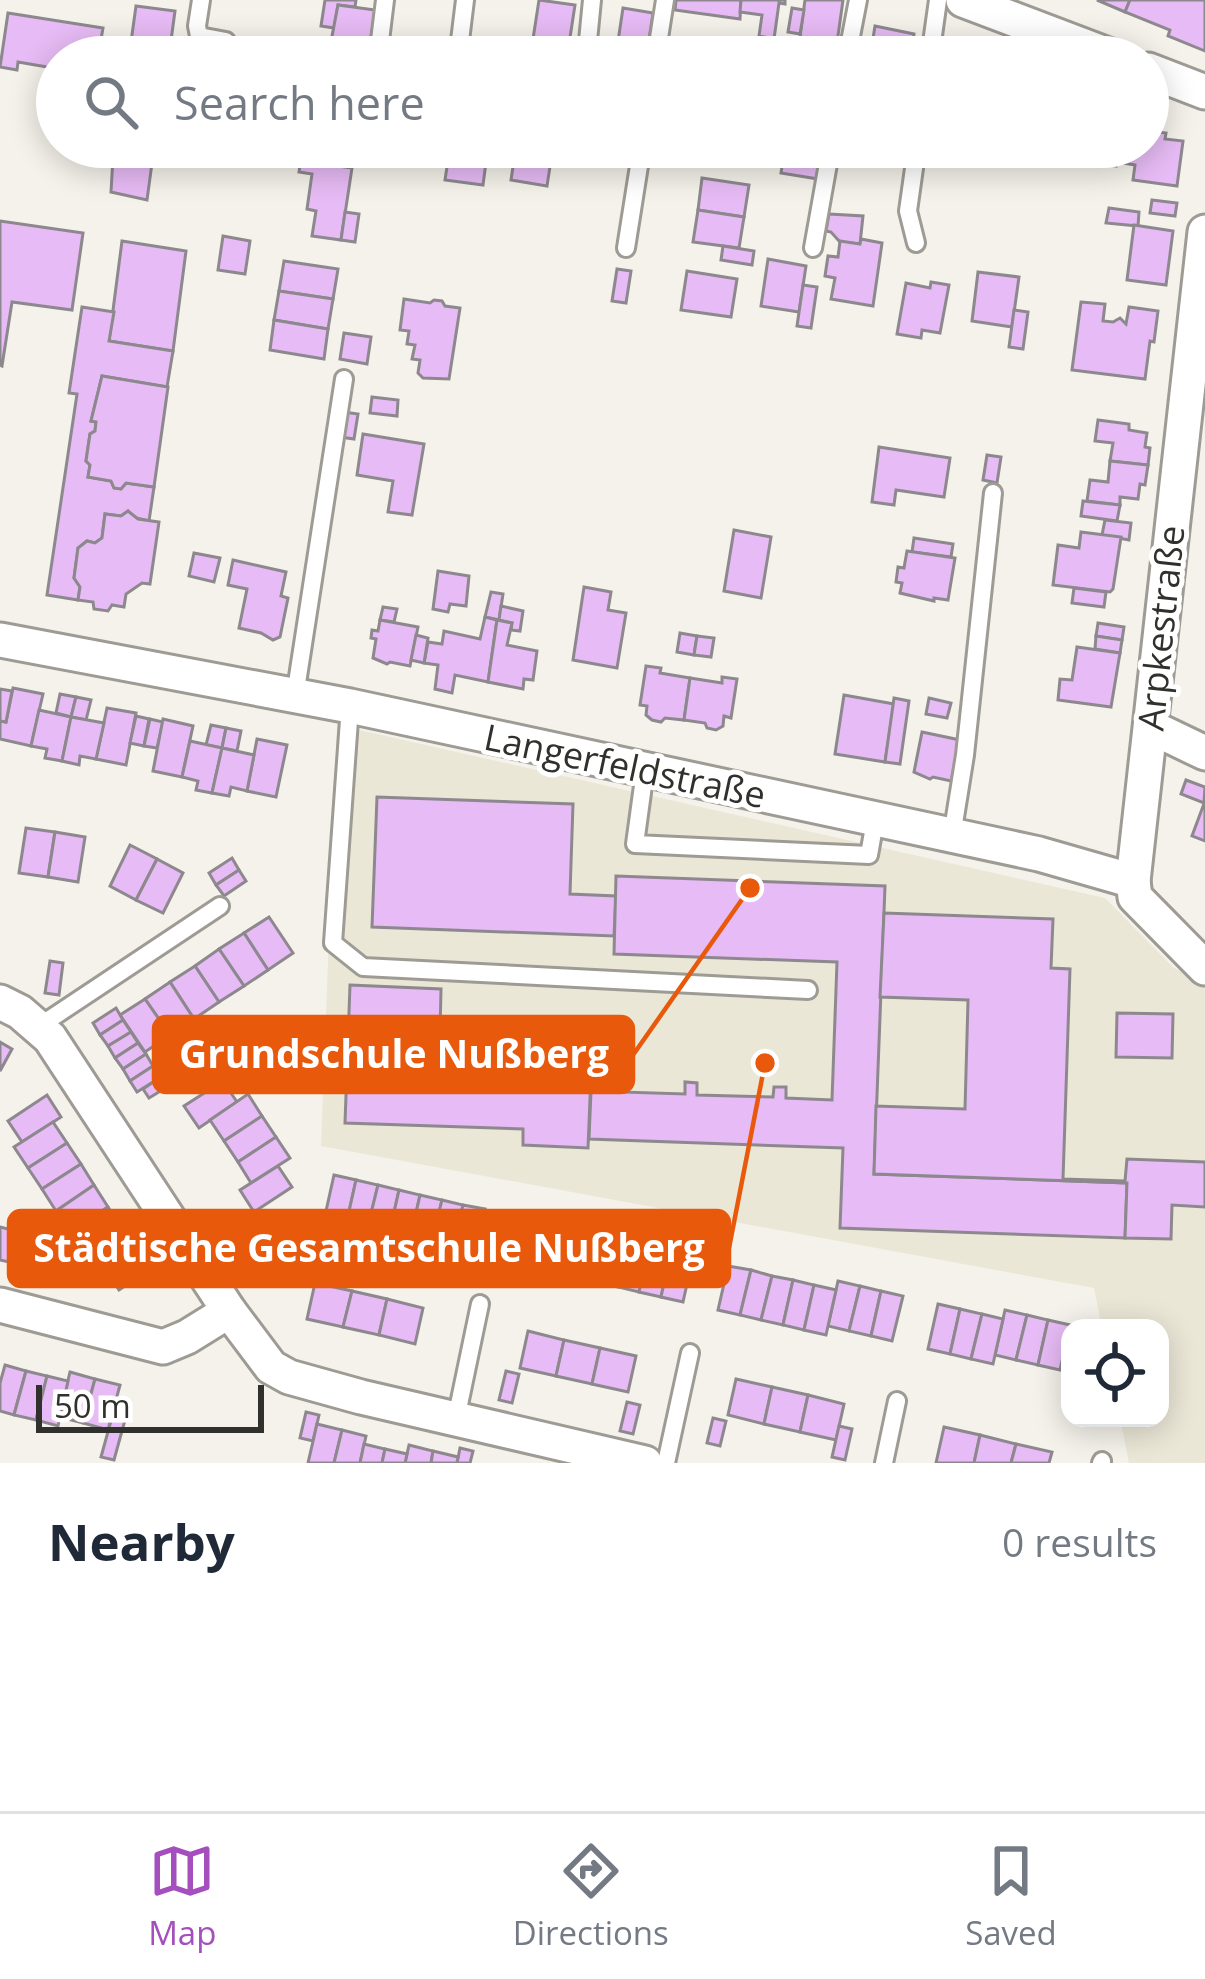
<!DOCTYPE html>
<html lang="en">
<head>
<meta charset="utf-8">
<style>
  body { margin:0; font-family:"Open Sans",sans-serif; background:#f6f6f7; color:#1f2937 }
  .controls { position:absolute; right:36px; bottom:36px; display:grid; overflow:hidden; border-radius:24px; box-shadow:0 6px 30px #0003 }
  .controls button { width:108px; height:108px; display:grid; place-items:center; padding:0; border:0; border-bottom:3px solid #e0e1e3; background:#fff; color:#1f2937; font:60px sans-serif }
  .scale { position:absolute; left:36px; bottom:30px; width:228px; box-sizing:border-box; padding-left:12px; border:6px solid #30302c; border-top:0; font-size:33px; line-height:42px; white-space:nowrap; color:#30302c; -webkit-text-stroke:9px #fff; paint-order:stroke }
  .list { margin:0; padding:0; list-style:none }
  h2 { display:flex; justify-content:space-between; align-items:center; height:156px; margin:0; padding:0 48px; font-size:51px }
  h2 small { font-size:39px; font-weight:400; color:#747a83 }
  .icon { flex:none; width:66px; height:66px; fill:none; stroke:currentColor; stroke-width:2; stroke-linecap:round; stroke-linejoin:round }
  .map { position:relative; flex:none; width:1205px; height:1463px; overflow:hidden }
  .search { position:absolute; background:#fff; box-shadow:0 6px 30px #0003; left:36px; right:36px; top:36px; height:132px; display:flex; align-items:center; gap:30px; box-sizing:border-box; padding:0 42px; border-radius:66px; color:#747a83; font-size:45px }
  .sheet { height:348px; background:#fff }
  nav { display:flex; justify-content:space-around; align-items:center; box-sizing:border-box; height:168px; border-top:3px solid #e0e1e3; background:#fff; font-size:33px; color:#747a83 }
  nav a { display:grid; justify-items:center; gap:6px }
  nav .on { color:#a44fbd }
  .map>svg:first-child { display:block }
  .built { fill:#ebe7d7 }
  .building { fill:#e7bbf5; stroke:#8d888e; stroke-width:3 }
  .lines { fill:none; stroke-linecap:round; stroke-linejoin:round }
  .service-casing { stroke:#9d9b93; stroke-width:22 }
  .minor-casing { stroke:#9d9b93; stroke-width:39 }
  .service { stroke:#fff; stroke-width:16 }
  .minor { stroke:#fff; stroke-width:33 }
  .labels { text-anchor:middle; stroke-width:10; stroke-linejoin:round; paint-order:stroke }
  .street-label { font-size:36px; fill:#30302c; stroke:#fff }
  .leader { fill:none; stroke:#e8590c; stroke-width:4.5 }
  .callout-dot { fill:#e8590c; stroke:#fff; stroke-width:4.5 }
  .callout { fill:#e8590c; stroke:#e8590c; stroke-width:4.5 }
  .callout-label { font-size:39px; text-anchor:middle; font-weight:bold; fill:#fff }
</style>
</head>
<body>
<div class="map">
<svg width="1205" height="1463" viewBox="0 0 1205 1463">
  <rect width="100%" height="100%" fill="#f4f2ea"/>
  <path class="built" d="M337,725l768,173 69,70 31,12v483h-76l-9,-45h40v-90h-58l-8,-40 -773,-142z"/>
  <g class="building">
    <path d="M325,0h31l-1,7 -17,-2 -4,23 -13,-2z"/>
    <path d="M539,0l36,5 -8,52 -36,-5z"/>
    <path d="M676,0h65l-1,19 -65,-9z"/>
    <path d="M741,0h44v4l-6,-1 -5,36 -15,-3 3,-21 -22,-3z"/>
    <path d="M805,0h38l-6,43 -13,-2 -1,9 -11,-2 1,-9 -13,-2z"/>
    <path d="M1097,0h33l-5,12z"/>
    <path d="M1130,0h75v51l-37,-15 2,-6 -45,-18z"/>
    <path d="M338,5l37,5 -7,47h-40z"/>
    <path d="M136,6l39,5 -5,37 -39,-6z"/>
    <path d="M623,8l30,5 -6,40 -30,-5z"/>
    <path d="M792,8l12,2 -4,24 -12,-2z"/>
    <path d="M8,13l95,15 -5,29h-41v19l-5,-1 1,-7 -35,-6 -1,8 -17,-3z"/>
    <path d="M875,26l39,8 -3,23h-41z"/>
    <path d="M857,37l16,3 -3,17h-16z"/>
    <path d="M131,42l39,6 -2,9h-39z"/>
    <path d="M670,50l44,7h-45z"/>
    <path d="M1148,131l18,2 -1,6 18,2 -6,45 -44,-6 2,-15 -18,-3 1,-15h30z"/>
    <path d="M115,147h39l-2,16 -39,-6z"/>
    <path d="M303,147l15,3 -2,13 36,5 -11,72 -29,-4 4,-25 -9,-2 5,-35 -13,-2z"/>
    <path d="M450,147h38l-5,38 -38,-5z"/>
    <path d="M516,147h37l-6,39 -36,-6z"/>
    <path d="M695,147h55l-2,14 -54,-7z"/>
    <path d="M785,147h38l-5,32 -37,-6z"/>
    <path d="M1062,147h56l-2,19 -56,-9z"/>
    <path d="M113,157l39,6 -5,37 -36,-8z"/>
    <path d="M702,178l47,7 -5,32 -46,-7z"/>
    <path d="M1152,200l25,3 -2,13 -25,-3z"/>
    <path d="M1109,208l30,4 -1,14 -32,-3z"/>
    <path d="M698,210l46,7 -5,31 -46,-6z"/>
    <path d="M345,212l14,2 -4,28 -14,-2z"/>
    <path d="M829,214l34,2 -3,28 -20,-2 -9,-10 -5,-1z"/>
    <path d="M0,221l83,12 -11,77 -60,-8 -10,64 -2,-1z"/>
    <path d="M1134,225l39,6 -7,54 -39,-5z"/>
    <path d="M223,236l27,5 -5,33 -27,-4z"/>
    <path d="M861,239l21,4 -9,63 -42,-7 4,-21 -10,-2 3,-20 10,1 2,-16 20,3z"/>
    <path d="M122,241l64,10 -13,100 -64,-10z"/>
    <path d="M723,246l31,5 -2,14 -31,-5z"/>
    <path d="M768,259l38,7 -7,46 -38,-6z"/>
    <path d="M284,261l54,8 -5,30 -54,-8z"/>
    <path d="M617,269l14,2 -5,32 -14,-2z"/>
    <path d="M687,271l50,8 -6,38 -50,-7z"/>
    <path d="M978,272l41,5 -7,50 -40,-6z"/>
    <path d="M931,282l18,3 -9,48 -18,-3 -1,8 -24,-4 9,-51 24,5z"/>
    <path d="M803,285l14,2 -6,41 -14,-2z"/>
    <path d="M279,291l54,8 -5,30 -54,-9z"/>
    <path d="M404,299l26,4 4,-3 8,1 3,5 15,2 -11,71 -26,-1 -5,-5 2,-13 -8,-1 3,-14 -8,-1 2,-13 -9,-1z"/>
    <path d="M1081,302l24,2 -2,17 10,1 7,-4 6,6 3,-17 29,4 -4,31 -4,-1 -5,38 -73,-9z"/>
    <path d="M82,307l32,5 -5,29 64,10 -6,36 -65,-11 -11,45 5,1 -1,9 -5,3 -4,27 4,4 -2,12 23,4 3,7 7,1 5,-6 28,4 -5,34 -17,-4 -4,-6 -7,5 -16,-2 -3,24 -7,5 -8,-2 -9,7 -4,30 6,9 -2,13 -31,-5 30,-201 -8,-1z"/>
    <path d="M1014,310l14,2 -5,37 -14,-2z"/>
    <path d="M274,320l54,9 -4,30 -54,-9z"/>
    <path d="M344,333l27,4 -4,27 -27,-5z"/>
    <path d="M102,376l66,11 -14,100 -28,-4 -5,6 -7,-1 -3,-7 -23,-4 2,-12 -4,-4 4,-27 5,-3 1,-9 -5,-1z"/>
    <path d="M372,397l26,3 -1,16 -27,-3z"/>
    <path d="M344,412l14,2 -4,25 -14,-2z"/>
    <path d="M1098,420l31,4v6l18,3 -2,14 5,1 -2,17 -38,-4 3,-18 -18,-2z"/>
    <path d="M363,434l61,10 -12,71 -24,-3 5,-31 -36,-6z"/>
    <path d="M879,447l71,11 -6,39 -48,-7 -2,15 -22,-3z"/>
    <path d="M987,455l14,2 -4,26 -14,-3z"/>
    <path d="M1110,461l38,4 -3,20 -5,-1 -2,15 -18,-2v8l-33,-4 3,-21 18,2z"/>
    <path d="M1083,501l37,4 -3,16 -36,-5z"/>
    <path d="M128,511l10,8 21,3 -9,62 -8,-1 -16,11 -2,13 -12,-2 -4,6 -14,-2 -1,-7 -15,-2 2,-13 -6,-9 4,-30 9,-7 8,2 7,-5 3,-24 16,2z"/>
    <path d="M1105,520l26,3 -2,17 -27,-5z"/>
    <path d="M734,530l37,7 -10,61 -37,-7z"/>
    <path d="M1081,532l40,5 -8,52 -3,3 -57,-7 5,-40 21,3z"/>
    <path d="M914,538l39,6 -2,13 -39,-5z"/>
    <path d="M907,551l48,7 -7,42 -14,-2v3l-34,-8 2,-10 -6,-1 2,-15 6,1z"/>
    <path d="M194,553l26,5 -6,24 -25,-6z"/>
    <path d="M233,560l53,12 -5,24 7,2 -8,39 -7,3 -12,-7 -22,-5 8,-39 -19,-4z"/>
    <path d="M438,571l31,5 -3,30 -16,-2 -2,8 -15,-3z"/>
    <path d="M584,587l27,5 -3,18 18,3 -9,55 -44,-8z"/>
    <path d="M1074,588l32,4 -2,15 -32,-4z"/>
    <path d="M491,592l12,2 -4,26 -14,-3z"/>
    <path d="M501,606l22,5 -3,20 -9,-1 1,-7 -13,-3z"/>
    <path d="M383,607l14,2 -3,13 -14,-2z"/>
    <path d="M485,617l12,3 -9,62 -33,-7 -3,18 -17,-4 3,-24 -14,-2 4,-21 14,2 2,-13 36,8z"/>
    <path d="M380,620l38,7 -8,39 -20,-4 -3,2 -14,-6 3,-19 -5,-1 1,-8 6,1z"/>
    <path d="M497,620l15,3 -5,22 30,6 -4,29 -9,-1 -1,10 -35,-7z"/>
    <path d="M1098,623l26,4 -2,13 -26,-4z"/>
    <path d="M680,633l17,3 -3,19 -17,-3z"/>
    <path d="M416,635l12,3 -4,25 -13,-3z"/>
    <path d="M697,636l17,2 -3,19 -17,-2z"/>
    <path d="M1096,636l26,4 -2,13 -25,-4z"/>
    <path d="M1077,647l43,6 -9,54 -53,-7 2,-21 12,1z"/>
    <path d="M646,666l15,2 -1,5 30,5 -6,42 -19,-2 -4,4 -9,-2 -6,-5 1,-9 -7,-1z"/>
    <path d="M722,677l15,2 -6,39 -7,-2 -1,10 -7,4 -9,-2 -2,-5 -21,-3 6,-42 32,5z"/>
    <path d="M13,688l30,6 -12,52 -31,-7v-18l6,1z"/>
    <path d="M0,689l12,2 -6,31 -6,-1z"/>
    <path d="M60,694l16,3 -5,20 -15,-4z"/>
    <path d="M844,695l50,9 -9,58 -50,-8z"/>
    <path d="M76,697l15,3 -5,20 -15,-3z"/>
    <path d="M894,698l15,3 -9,63 -15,-2z"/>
    <path d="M929,698l22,5 -4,15 -21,-4z"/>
    <path d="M107,708l29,5 -10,52 -30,-6z"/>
    <path d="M39,710l32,7 -9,44 -17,-3 2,-9 -16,-3z"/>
    <path d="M136,716l13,3 -5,27 -14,-3z"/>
    <path d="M71,717l33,6 -8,36 -16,-3 -1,9 -17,-4z"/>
    <path d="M150,719l13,3 -6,26 -13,-2z"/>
    <path d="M163,719l30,7 -11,51 -29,-6z"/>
    <path d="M211,725l15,3 -4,20 -16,-3z"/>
    <path d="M226,728l15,3 -4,20 -15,-3z"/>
    <path d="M922,732l38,8 -9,41 -18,-4 -3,2 -16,-7z"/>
    <path d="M257,739l30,6 -11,52 -29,-6z"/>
    <path d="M190,741l32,7 -10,45 -16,-3 2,-9 -16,-4z"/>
    <path d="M222,748l32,7 -7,36 -16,-4 -2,9 -17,-3z"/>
    <path d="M1186,780l19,7 -1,16 -23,-9z"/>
    <path d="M377,797l196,7 -3,90 46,2 -2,40 -242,-9z"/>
    <path d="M1205,801v40l-13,-5z"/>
    <path d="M26,828l29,4 -7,45 -29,-4z"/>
    <path d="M55,832l30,5 -7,45 -30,-5z"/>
    <path d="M130,845l27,14 -21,41 -26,-14z"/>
    <path d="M232,858l7,12 -23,15 -7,-12z"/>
    <path d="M157,859l26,14 -20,40 -27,-13z"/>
    <path d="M239,870l7,11 -22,15 -8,-11z"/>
    <path d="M616,876l269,10 -11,288 253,9 -2,55 -285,-10 3,-80 -254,-9 2,-48 94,3v-12l12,1v12l76,2 1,-10h12v11l46,2 5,-138 -223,-8z"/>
    <path d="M884,913l169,6 -2,49 19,1 -7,210 62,2 2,-22 78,3v45l-33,-2 -1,34 -46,-1 2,-55 -253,-9 2,-68 89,3 3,-109 -88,-3z"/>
    <path d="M269,917l24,36 -25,17 -24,-37z"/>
    <path d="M244,933l24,37 -24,16 -25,-37z"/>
    <path d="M219,949l25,37 -25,16 -24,-36z"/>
    <path d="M50,961l13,2 -4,32 -14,-2z"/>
    <path d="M195,966l24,36 -25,17 -24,-37z"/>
    <path d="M170,982l24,37 -24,16 -25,-36z"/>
    <path d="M350,985l91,4 -2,87 87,4v-8l65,2 -3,74 -65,-3v-16l-178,-6z"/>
    <path d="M145,999l25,36 -25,17 -25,-37z"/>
    <path d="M116,1008l7,12 -23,15 -7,-12z"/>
    <path d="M1117,1013l56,1 -1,44 -56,-1z"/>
    <path d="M123,1020l8,12 -23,14 -8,-11z"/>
    <path d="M131,1032l7,11 -23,15 -7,-12z"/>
    <path d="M0,1042l12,7 -12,22z"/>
    <path d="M138,1043l8,11 -23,15 -8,-11z"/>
    <path d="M146,1054l7,12 -23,15 -7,-12z"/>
    <path d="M153,1066l8,11 -24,15 -7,-11z"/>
    <path d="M161,1077l6,10 -18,11 -6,-9z"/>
    <path d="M223,1081l14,21 -38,26 -15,-22z"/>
    <path d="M248,1094l14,22 -38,25 -14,-21z"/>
    <path d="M47,1095l14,22 -39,25 -14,-21z"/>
    <path d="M262,1116l14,21 -38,25 -14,-21z"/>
    <path d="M53,1122l14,21 -39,25 -14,-21z"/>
    <path d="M276,1137l14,21 -39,25 -13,-21z"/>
    <path d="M67,1143l14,21 -39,25 -14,-21z"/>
    <path d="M81,1164l13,21 -38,26 -14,-22z"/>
    <path d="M278,1166l14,21 -38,25 -14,-22z"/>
    <path d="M334,1175l22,5 -10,45 -22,-5z"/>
    <path d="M356,1180l22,5 -11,45 -21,-5z"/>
    <path d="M94,1185l14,22 -38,25 -14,-21z"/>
    <path d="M378,1185l21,5 -10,45 -22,-5z"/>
    <path d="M399,1190l21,5 -10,45 -21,-5z"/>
    <path d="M420,1195l22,5 -11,44 -21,-4z"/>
    <path d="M442,1200l21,5 -10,44 -22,-5z"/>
    <path d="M463,1205l22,4 -10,45 -22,-5z"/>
    <path d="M108,1207l14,21 -39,25 -13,-21z"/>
    <path d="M0,1227l16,4 -7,31 -9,-2z"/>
    <path d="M607,1238l21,5 -10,44 -21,-5z"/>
    <path d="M628,1243l21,4 -10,45 -21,-5z"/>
    <path d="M143,1244l14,21 -38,25 -14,-21z"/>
    <path d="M649,1247l22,5 -10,45 -22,-5z"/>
    <path d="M671,1252l22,5 -10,45 -22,-5z"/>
    <path d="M728,1266l23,4 -11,45 -22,-5z"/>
    <path d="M751,1270l21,6 -11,44 -21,-5z"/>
    <path d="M772,1276l21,4 -10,45 -22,-5z"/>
    <path d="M793,1280l21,5 -10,45 -21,-5z"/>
    <path d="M838,1281l22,5 -11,45 -21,-5z"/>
    <path d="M315,1283l37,8 -9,36 -36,-8z"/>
    <path d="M814,1285l22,5 -10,45 -22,-5z"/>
    <path d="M860,1286l21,5 -10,45 -22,-5z"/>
    <path d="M352,1291l35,8 -8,36 -36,-8z"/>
    <path d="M881,1291l22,5 -11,45 -21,-5z"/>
    <path d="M387,1299l36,9 -8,36 -36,-9z"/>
    <path d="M938,1304l22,5 -10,45 -22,-5z"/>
    <path d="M960,1309l22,5 -11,45 -21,-5z"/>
    <path d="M1005,1310l22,5 -11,45 -21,-5z"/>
    <path d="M982,1314l21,5 -10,45 -22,-5z"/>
    <path d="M1027,1315l21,5 -10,45 -22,-5z"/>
    <path d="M1048,1320l22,5 -10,45 -22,-5z"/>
    <path d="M528,1331l36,9 -8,36 -36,-8z"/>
    <path d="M564,1340l36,8 -8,36 -36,-8z"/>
    <path d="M600,1348l36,8 -8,36 -36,-8z"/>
    <path d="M5,1365l21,6 -12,44 -14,-4v-28z"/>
    <path d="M26,1371l21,5 -11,44 -22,-5z"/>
    <path d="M506,1371l13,3 -7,29 -13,-3z"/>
    <path d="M70,1372l25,7 -12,44 -24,-6z"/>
    <path d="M47,1376l21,5 -10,45 -22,-6z"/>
    <path d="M95,1379l25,6 -12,45 -25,-7z"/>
    <path d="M736,1379l36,8 -8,37 -36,-9z"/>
    <path d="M772,1387l36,8 -8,37 -36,-8z"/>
    <path d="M808,1395l36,9 -8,36 -36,-8z"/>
    <path d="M627,1402l13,3 -7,29 -13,-3z"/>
    <path d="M306,1412l13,3 -6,26 -13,-3z"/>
    <path d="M112,1417l13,3 -11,40 -13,-3z"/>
    <path d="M713,1418l13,3 -6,25 -13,-3z"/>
    <path d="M317,1424l25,6 -8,33h-26z"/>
    <path d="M839,1426l13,3 -7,31 -13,-3z"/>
    <path d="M944,1427l36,8 -6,28h-38z"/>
    <path d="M342,1430l24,6 -6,27h-26z"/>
    <path d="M980,1435l36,9 -5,19h-37z"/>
    <path d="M364,1444l21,5 -3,14h-22z"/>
    <path d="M1016,1444l36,8 -3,11h-38z"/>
    <path d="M409,1445l24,6 -2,12h-26z"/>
    <path d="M460,1448l13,3 -3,12h-13z"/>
    <path d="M385,1449l22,5 -2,9h-23z"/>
    <path d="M433,1451l25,6 -1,6h-26z"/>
  </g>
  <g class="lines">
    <defs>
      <g id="service">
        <path d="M201,0l-4,26 2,10 27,5"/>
        <path d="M588,41l4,-41"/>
        <path d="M378,57l7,-57"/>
        <path d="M458,57l7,-57"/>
        <path d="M656,57l9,-57"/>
        <path d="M847,57l11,-57"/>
        <path d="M930,57l8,-57"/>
        <path d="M916,243l-8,-32 9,-64"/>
        <path d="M626,248l16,-101"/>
        <path d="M813,248l18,-101"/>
        <path d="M295,696l49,-317"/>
        <path d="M350,706l-17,237 30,24 445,23"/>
        <path d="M645,771l-10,73 234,11 6,-34"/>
        <path d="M952,836l13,-81 28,-262"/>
        <path d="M38,1027l182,-121"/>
        <path d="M456,1419l24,-115"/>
        <path d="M666,1463l24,-110"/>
        <path d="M884,1463l13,-62"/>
        <path d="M1101,1463l1,-2"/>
      </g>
      <g id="minor">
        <path d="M963,0l150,57"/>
        <path d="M1148,70l57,22"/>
        <path d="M1205,232l-72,649 2,16 70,71"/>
        <path d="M0,640l350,66 689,148 94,27"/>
        <path d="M1151,727l54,26"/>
        <path d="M0,1002l20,10 30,26 179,273 42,56 18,10 72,20 284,66"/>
        <path d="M0,1305l163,42 24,-10 42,-26"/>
      </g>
    </defs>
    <use href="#service" class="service-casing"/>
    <use href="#minor" class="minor-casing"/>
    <use href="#service" class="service"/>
    <use href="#minor" class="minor"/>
  </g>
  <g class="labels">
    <g class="street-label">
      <text transform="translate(1161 628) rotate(-84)" y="13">Arpkestraße</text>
      <text transform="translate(625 766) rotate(12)" y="13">Langerfeldstraße</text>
    </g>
  </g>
  <path class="leader" d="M750 888L633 1055M765 1063L729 1248"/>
  <g class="callout-dot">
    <circle cx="750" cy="888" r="12"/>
    <circle cx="765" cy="1063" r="12"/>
  </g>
  <g class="callout">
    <rect x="154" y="1017" width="479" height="75" rx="12"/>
    <rect x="9" y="1211" width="720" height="75" rx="12"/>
  </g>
  <g class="callout-label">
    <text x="394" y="1068">Grundschule Nußberg</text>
    <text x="369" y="1262">Städtische Gesamtschule Nußberg</text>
  </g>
</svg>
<div class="controls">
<button><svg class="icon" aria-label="locate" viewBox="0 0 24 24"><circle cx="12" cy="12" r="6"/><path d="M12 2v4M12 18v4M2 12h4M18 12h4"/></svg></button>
</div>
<div class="scale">50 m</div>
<div class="search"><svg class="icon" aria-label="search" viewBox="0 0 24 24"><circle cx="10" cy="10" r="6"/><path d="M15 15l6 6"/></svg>Search here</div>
</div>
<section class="sheet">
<h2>Nearby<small>0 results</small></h2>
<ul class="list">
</ul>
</section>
<nav>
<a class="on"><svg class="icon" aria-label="map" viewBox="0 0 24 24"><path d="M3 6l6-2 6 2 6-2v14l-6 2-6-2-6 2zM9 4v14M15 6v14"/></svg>Map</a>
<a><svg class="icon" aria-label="directions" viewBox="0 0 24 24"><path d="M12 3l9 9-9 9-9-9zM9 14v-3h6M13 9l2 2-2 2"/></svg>Directions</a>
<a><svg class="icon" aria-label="saved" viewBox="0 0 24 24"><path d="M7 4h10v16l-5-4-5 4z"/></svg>Saved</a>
</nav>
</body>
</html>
